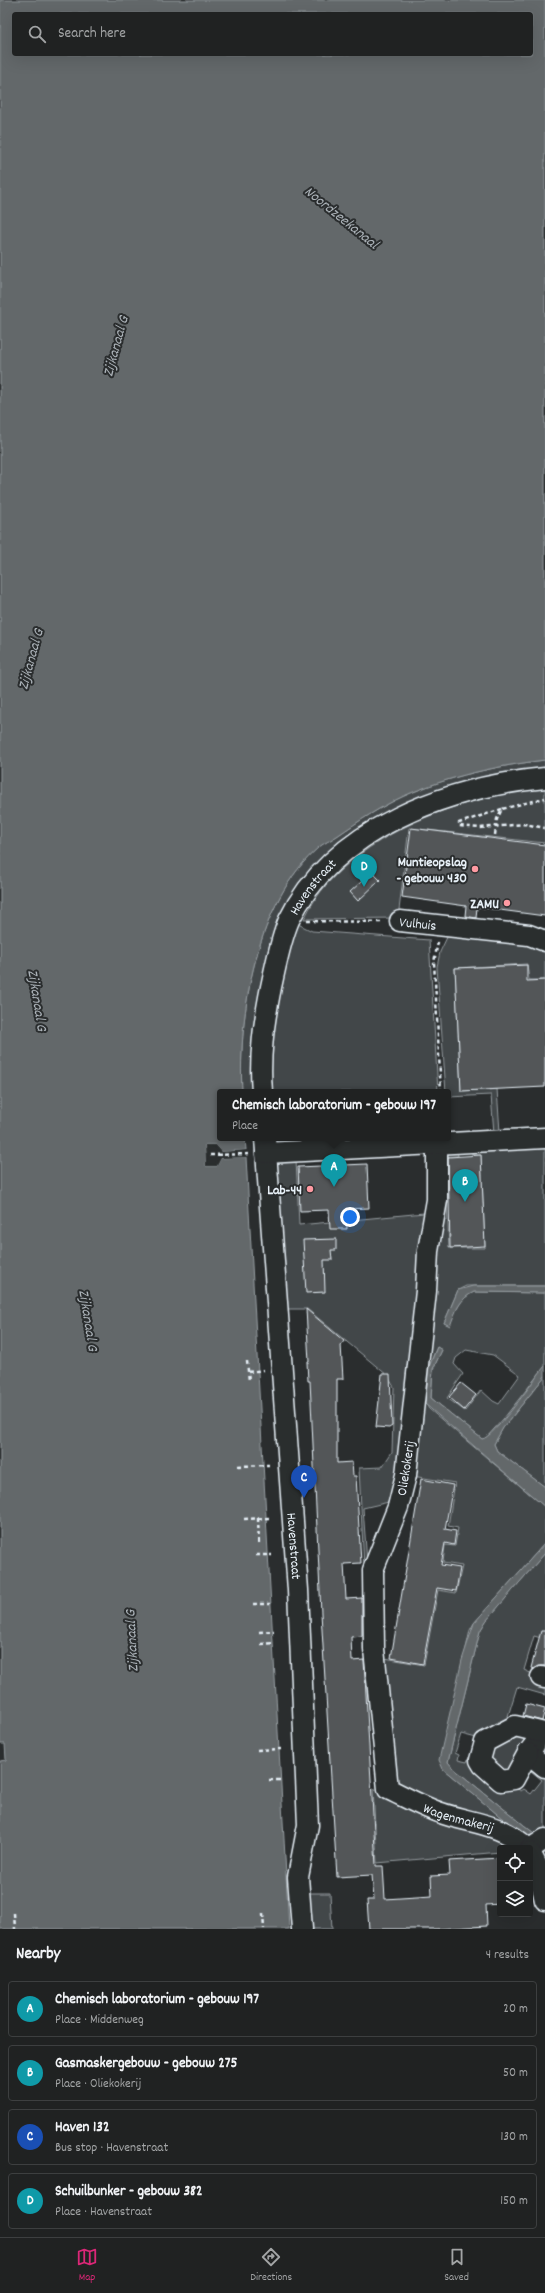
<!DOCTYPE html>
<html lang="en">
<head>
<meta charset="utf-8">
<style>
  body { margin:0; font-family:Dekko,sans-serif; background:#2d2f2f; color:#f1f3f6 }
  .controls { position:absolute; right:12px; bottom:12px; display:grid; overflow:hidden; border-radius:4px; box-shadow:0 4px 16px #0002 }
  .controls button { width:36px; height:36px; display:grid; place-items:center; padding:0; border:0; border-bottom:1px solid #3d3f40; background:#202222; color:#f1f3f6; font:20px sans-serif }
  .you { position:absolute; left:350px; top:1217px; width:14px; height:14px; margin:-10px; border:3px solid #fff; border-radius:50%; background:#1a73e8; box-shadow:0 0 0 6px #1a73e833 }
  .badge { display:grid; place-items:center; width:26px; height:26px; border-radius:50%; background:#db2777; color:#fff; font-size:13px; font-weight:700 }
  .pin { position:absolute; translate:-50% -33px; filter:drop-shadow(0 1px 2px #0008) }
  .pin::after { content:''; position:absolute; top:21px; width:14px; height:12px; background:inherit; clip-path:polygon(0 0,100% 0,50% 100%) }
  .popup { position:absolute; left:217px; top:1089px; width:234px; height:52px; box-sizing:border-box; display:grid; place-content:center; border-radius:4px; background:#202222; filter:drop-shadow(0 1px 3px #0005); font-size:13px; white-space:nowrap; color:#a2a4a5 }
  .popup b { font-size:15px; color:#f1f3f6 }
  .popup::after { content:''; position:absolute; left:50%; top:100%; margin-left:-8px; border:8px solid transparent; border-top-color:#202222 }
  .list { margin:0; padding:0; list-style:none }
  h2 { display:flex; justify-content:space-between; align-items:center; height:52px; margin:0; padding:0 16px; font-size:17px }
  h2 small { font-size:13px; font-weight:400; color:#a2a4a5 }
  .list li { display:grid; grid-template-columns:26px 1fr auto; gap:12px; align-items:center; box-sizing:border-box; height:56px; margin:0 8px 8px; padding:0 8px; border:1px solid #3d3f40; border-radius:4px }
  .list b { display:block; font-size:15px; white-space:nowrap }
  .list p { margin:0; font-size:13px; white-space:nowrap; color:#a2a4a5 }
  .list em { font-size:13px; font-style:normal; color:#a2a4a5 }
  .icon { flex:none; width:22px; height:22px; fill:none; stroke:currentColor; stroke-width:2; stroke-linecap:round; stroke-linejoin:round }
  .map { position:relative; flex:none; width:545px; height:1929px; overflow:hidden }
  .search { position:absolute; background:#202222; box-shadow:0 4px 16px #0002; left:12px; right:12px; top:12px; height:44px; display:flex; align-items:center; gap:10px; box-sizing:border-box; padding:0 14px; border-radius:4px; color:#a2a4a5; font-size:15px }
  .sheet { height:308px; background:#202222 }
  nav { display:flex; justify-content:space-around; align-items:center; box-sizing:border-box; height:56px; border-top:1px solid #3d3f40; background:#202222; font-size:11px; color:#a2a4a5 }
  nav a { display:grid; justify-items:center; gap:2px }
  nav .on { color:#db2777 }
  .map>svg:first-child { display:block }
  .green { fill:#424648; stroke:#959ca0; fill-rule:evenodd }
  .water { fill:#63686b; stroke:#989fa3; fill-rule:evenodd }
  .pier { fill:#2a2d2e }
  .building { fill:#535759; stroke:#e8f1f8 }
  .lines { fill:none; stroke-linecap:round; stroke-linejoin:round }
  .minor-casing { stroke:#e8f1f8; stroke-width:23 }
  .path { stroke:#e8f1f8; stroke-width:2.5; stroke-dasharray:4 3; stroke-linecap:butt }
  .minor { stroke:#2a2d2e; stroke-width:20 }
  .poi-dot { fill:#ff9aa2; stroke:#2a2d2e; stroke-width:1.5 }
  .labels { text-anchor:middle; stroke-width:4; stroke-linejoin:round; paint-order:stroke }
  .poi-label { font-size:14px; font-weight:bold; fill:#e8f1f8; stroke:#2a2d2e; text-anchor:end }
  .street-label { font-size:14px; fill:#e8f1f8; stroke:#2a2d2e }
  .water-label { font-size:15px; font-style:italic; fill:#acb3b9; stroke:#2a2d2e }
</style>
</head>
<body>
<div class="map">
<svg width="545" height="1929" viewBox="0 0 545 1929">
  <rect width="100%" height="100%" fill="#2a2d2e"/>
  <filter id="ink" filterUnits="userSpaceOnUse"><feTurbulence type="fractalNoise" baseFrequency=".025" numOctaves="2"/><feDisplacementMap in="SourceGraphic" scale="8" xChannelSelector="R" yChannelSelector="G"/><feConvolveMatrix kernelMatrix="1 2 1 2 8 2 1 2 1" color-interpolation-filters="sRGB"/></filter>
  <g filter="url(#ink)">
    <g class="green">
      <path d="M545,760v14l-135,36 -110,85 -41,197h-17c-4,-78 14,-191 77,-245 5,-4 12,-7 18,-11 22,-15 43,-29 67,-40 45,-20 93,-30 141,-36z"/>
      <path d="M545,786v57l-136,-15 -11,90 -94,1c13,-27 31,-46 55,-64 57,-42 117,-57 186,-69z"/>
      <path d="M296,923l16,8 117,9 9,152h-171l2,-66z"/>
      <path d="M449,933l74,11 22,8v28h-16l-2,-16 -72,4 6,123 36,-2 3,43 -6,1 -3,-38 -43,2v-5h-2l-9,-125 3,-15z"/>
      <path d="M270,1138h154l-154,7z"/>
      <path d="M545,1144v142h-79l-8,4 -14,33 6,2c5,-13 10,-27 24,-33l71,1v73l-41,52 -19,21h-3l-51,-41 2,-29 9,-19 -5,-3c-7,14 -19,48 -8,62l116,98v36l-71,80 -4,7 -18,82 -9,57 90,75 -147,-61 -7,-126 45,8 14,-75 18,3 6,-27 -19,-3 2,-18 10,1 3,-18 -10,-2 7,-43 -43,-7 28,-320 17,-8 1,8 -13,1 4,91h36l-4,-93h-9v-8zM466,1350l27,5 27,20 -21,29 -6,-3 -12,-11 -16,21 -18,-13 16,-24 -9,-10 2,-6z"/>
      <path d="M296,1160l3,65 125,-12v46l-31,242 -30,7 10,137 -5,3 -9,-180 23,-1 10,-15 2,-65 -7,-12 -80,-66h-27l-7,-148z"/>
      <path d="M545,1376v111l-48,-36 -3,-7 9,-16z"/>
      <path d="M545,1553v86l-11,-3 -10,34 21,10v15l-28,-8 -9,29 5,3 -29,21 -23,-6 -6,19 4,2 -1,5 9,2 2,-5 52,34 3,-2 7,5 11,-14 -11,-9 2,-3 12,1v73l-92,-74 -5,-6 32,-131 6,-10z"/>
      <path d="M515,1729l24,5 -39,45 -15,-31z"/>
      <path d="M373,1789l64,29 86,30h-23v4l-123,11z"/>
      <path d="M309,1893h21l2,36h-22z"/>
    </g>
    <g class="water">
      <path d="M0,0h545v760c-48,6 -96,16 -141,36 -24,11 -45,25 -67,40 -6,4 -13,7 -18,11 -63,54 -81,167 -77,245h-22v46h25l1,12 -24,2 -6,-7h-11l1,21h11l4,-8 25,-1 43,772h-289v-168l6,-1 -1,-16h-5zM14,14h517v40h-517z"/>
      <path d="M473,1286h72v7l-71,-1c-14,6 -19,20 -24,34l-6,-3 14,-33z"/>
      <path d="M437,1347l5,3 -9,19 -2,29 51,41c12,-1 53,-61 63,-73v10l-42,52 -9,16 3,7 48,36v20l-120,-103 2,-32z"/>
      <path d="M545,1543v10l-59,68 -6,10 -32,131 5,6 92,74v12l-102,-85 -4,-9 23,-100 12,-37z"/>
    </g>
    <path class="pier" d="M205,1145h11l6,7 26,-2 -2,2 -24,2 -7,-7h-8l1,17h8l5,-8 25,-1 2,2 -27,1 -4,8h-11z"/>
    <g class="building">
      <path d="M411,828l134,17v71l-68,-9 -1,11 -11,-2 1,-10 -64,-9z"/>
      <path d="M372,872l8,8 -22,21 -8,-9z"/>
      <path d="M527,965v16l18,-1v107l-84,4 -6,-123z"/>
      <path d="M481,1155l4,91 -35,2 -2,-91z"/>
      <path d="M367,1164l2,44 -23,1 1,20h-17l-1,-19 -29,1 -2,-44z"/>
      <path d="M336,1239v11h-5l1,10h-8l1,32 -19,1 -3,-53z"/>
      <path d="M306,1309l38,32 -3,4 2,34h-6v84l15,-1 1,14h3l5,87 -17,1 2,35 16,-1v38l-11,1 1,24 12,-1 12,206h7l2,33 47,-3 -1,-20 19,-1 -1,-14 51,-3v46l-14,1 1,21 -51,3h-67l-2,-29h7l-2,-25 -35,2 -16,-264 -11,-232h-2l-1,-19h2z"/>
      <path d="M382,1374h8l2,52 -3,2 -13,-1z"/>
      <path d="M461,1383l15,12 -12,15 -15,-13z"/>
      <path d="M421,1479l32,6 -8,44 11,2 -2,14 -9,-2 -4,22 19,3 -4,23 -19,-3 -14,76 -32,-6z"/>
      <path d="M541,1631h4v35h-7l-5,3 -2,-1z"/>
      <path d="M526,1704l19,5 -3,12 -19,-5z"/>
    </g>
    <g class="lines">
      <defs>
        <g id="minor">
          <path id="s1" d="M400,921l129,14 16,6"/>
          <path id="s2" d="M262,1092c-3,-36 2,-70 9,-105 5,-22 9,-46 18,-67 45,-93 160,-133 256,-142"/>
          <path id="s3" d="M265,1138l33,452 10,235 -10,52 4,52"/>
          <path id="s4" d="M437,1143v57l-9,51 -2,40 -20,184 -8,32 -25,63 1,79 14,140c17,8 35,18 53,24 32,11 60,10 86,35"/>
          <path d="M266,1153l279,-15"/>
          <path d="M541,1677l4,1"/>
          <path d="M535,1744l-7,9 17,14"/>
          <path d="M528,1753l-14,26 -13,2 -18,-16 -3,-5 5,-18 30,-16 29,7"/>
          <path d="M530,1849l15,-10"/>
          <path d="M530,1852l7,14 8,34"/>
        </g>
      </defs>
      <use href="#minor" class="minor-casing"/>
      <g class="path">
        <path d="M502,809l-43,14v3l21,2 45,-4 20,4"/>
        <path d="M495,835l2,-16 5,-10 43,-11"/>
        <path d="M307,921l77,1"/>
        <path d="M438,942l-4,20 7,130"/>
        <path d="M210,1155l41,-1"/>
        <path d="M247,1361l2,20"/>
        <path d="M248,1372l16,-2"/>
        <path d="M238,1466l31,-1"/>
        <path d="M258,1518l1,28"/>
        <path d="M244,1519l26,-1"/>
        <path d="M256,1555h16"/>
        <path d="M253,1604h17"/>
        <path d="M259,1632l15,-1"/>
        <path d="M261,1644l14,-1"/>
        <path d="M257,1750l24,-1"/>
        <path d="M269,1780h14"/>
        <path d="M14,1913l1,16"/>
        <path d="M263,1914l1,15"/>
      </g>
      <use href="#minor" class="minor"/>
    </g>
  </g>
  <g class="poi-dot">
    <circle cx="475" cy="869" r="4"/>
    <circle cx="507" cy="903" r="4"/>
    <circle cx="310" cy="1189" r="4"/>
  </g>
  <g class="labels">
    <g class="poi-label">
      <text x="467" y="866">Muntieopslag<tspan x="467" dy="16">- gebouw 430</tspan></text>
      <text x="499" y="908">ZAMU</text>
      <text x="302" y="1194">Lab-44</text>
    </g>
    <g class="street-label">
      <text dy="5" stroke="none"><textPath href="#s2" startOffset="216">Havenstraat</textPath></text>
      <text dy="5" stroke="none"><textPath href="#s1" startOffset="18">Vulhuis</textPath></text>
      <text transform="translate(405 1468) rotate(-81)" y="5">Oliekokerij</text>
      <text dy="5" stroke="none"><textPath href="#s3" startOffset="409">Havenstraat</textPath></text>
      <text dy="5" stroke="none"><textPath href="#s4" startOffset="731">Wagenmakerij</textPath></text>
    </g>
    <g class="water-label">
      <text transform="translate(342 217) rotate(39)" y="5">Noordzeekanaal</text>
      <text transform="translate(115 346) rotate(-75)" y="5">Zijkanaal G</text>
      <text transform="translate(30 659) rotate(-75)" y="5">Zijkanaal G</text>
      <text transform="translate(38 1000) rotate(81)" y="5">Zijkanaal G</text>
      <text transform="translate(89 1320) rotate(81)" y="5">Zijkanaal G</text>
      <text transform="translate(131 1641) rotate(-93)" y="5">Zijkanaal G</text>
    </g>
  </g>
</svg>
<div class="controls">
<button><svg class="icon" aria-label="locate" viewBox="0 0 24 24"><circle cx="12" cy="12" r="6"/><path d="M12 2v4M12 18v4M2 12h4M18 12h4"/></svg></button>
<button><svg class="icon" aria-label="layers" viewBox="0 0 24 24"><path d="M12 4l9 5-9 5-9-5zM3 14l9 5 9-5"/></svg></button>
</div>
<div class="you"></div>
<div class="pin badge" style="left:334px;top:1187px;background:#0f9aa8">A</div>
<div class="popup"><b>Chemisch laboratorium - gebouw 197</b>Place</div>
<div class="pin badge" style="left:465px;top:1202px;background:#0f9aa8">B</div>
<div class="pin badge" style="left:304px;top:1498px;background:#1a4fb4">C</div>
<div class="pin badge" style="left:364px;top:887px;background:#0f9aa8">D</div>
<div class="search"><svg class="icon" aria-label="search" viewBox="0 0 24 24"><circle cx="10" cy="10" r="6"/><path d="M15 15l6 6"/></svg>Search here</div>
</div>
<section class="sheet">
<h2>Nearby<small>4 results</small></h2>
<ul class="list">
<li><span class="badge" style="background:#0f9aa8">A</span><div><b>Chemisch laboratorium - gebouw 197</b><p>Place · Middenweg</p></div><em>20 m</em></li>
<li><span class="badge" style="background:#0f9aa8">B</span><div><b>Gasmaskergebouw - gebouw 275</b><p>Place · Oliekokerij</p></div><em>50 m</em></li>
<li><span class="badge" style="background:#1a4fb4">C</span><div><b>Haven 132</b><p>Bus stop · Havenstraat</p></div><em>130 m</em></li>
<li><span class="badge" style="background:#0f9aa8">D</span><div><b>Schuilbunker - gebouw 382</b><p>Place · Havenstraat</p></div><em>150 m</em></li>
</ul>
</section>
<nav>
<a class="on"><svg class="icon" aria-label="map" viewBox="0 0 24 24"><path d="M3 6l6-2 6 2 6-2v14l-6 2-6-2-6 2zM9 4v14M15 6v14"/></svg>Map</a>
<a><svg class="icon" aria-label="directions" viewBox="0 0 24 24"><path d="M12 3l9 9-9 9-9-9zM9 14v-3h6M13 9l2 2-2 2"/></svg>Directions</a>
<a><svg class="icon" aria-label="saved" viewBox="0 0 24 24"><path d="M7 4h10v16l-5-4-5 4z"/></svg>Saved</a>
</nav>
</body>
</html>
